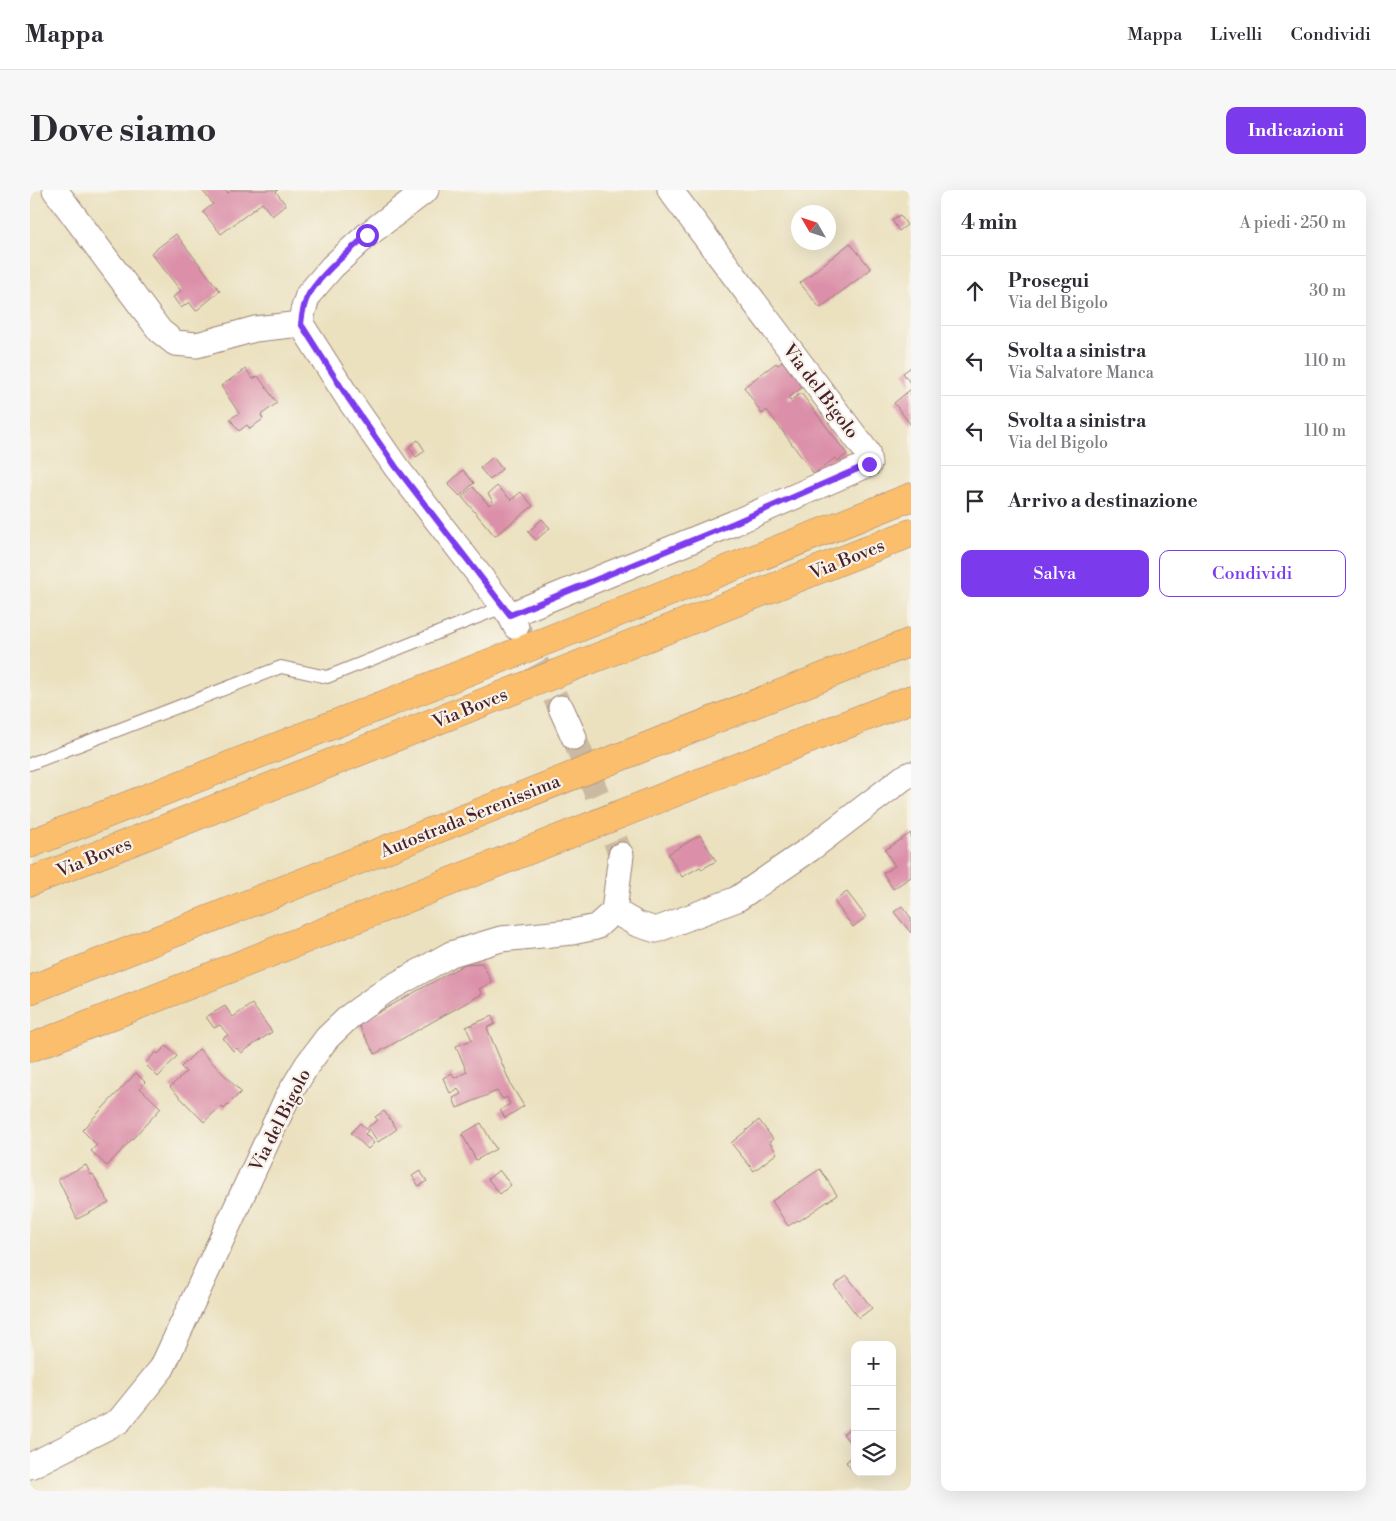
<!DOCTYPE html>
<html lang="it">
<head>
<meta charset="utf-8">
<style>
  body { margin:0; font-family:"Libre Bodoni",serif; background:#f7f7f7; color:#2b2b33 }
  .controls { position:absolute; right:15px; bottom:15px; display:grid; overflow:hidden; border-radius:10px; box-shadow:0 5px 20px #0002 }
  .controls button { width:45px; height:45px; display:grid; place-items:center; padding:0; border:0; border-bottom:1px solid #e1e1e2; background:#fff; color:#2b2b33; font:25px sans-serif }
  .compass { position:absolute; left:761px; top:15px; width:45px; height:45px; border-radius:50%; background:#fff; box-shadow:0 5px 20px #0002; rotate:309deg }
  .stop { position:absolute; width:15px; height:15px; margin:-11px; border:4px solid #7c3aed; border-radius:50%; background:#fff }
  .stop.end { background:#7c3aed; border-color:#fff; box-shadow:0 1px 5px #0008 }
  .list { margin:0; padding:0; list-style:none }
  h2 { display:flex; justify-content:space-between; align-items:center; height:65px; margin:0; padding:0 20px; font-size:21px }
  h2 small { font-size:16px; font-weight:400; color:#7c7c81 }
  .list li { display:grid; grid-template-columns:32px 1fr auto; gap:15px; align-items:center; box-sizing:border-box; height:70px; padding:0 20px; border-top:1px solid #e1e1e2 }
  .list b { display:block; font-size:19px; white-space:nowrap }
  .list p { margin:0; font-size:16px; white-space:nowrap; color:#7c7c81 }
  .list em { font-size:16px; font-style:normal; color:#7c7c81 }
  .actions { display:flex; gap:10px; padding:15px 20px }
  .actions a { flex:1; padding:11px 0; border:1px solid #7c3aed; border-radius:10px; text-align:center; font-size:18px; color:#7c3aed }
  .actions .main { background:#7c3aed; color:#fff }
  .icon { flex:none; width:28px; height:28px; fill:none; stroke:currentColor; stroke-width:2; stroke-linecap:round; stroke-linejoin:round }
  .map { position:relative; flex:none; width:881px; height:1301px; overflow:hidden; border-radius:10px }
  header { display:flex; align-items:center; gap:30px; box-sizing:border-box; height:70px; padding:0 25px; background:#fff; border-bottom:1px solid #e1e1e2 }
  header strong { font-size:24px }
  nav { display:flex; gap:28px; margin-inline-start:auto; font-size:18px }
  .intro { display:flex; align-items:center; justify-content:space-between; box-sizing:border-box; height:120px; padding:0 30px }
  h1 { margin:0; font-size:35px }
  .button { padding:12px 22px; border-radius:10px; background:#7c3aed; color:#fff; font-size:18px; font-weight:700 }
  main { display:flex; gap:30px; padding:0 30px }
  aside { flex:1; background:#fff; border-radius:10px; box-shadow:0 5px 20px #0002 }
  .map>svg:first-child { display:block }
  .building { fill:#db8fa9 }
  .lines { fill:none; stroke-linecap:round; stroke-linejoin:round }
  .street-tunnel { stroke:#cbbaa1; stroke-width:25; stroke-dasharray:25 12; stroke-linecap:butt }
  .lane-casing { stroke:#9a8075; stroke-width:14 }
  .street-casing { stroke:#9a8075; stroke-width:27 }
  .highway-casing { stroke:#9a8075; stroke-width:29 }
  .lane { stroke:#fff; stroke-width:12 }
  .street { stroke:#fff; stroke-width:25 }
  .highway { stroke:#fabe6d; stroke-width:28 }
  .route { stroke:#7c3aed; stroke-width:6 }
  .labels { text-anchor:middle; stroke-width:4.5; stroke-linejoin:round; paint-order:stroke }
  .street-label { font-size:18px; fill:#4a1f2b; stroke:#f7f3e8 }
</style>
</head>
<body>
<header>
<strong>Mappa</strong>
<nav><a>Mappa</a><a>Livelli</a><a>Condividi</a></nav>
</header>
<div class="intro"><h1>Dove siamo</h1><a class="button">Indicazioni</a></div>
<main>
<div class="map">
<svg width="881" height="1301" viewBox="0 0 881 1301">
  <rect width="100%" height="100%" fill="#f7f3e8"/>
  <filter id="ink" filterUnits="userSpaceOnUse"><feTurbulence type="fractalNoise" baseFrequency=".02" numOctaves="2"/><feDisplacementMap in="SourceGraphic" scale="10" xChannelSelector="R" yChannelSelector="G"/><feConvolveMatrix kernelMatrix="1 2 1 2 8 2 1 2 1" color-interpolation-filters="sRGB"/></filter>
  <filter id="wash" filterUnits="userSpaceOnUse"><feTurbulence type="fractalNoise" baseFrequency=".0096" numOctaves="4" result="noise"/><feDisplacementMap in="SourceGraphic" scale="20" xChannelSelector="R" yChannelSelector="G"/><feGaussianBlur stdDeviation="1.12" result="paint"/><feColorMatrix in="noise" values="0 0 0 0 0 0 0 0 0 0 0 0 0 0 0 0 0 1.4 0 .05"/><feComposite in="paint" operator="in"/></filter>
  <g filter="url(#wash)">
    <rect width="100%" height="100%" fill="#ebe1bf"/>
    <g id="blocks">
      <g class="building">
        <path d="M172,0h24l2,3 4,-3h46l-2,2 10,13 -14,11 -10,-13 -41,31 -18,-22 10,-8z"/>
        <path d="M870,25l7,10 -8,6 -7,-11z"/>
        <path d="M146,44l44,57 -24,20 -7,-9 -8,6 -8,-11 8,-6 -30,-38z"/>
        <path d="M820,53l21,26 -51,39 -20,-25z"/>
        <path d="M759,167l19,26 -20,15 2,3 11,-8 46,61 -9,7 -3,-3 -21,16 -47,-64 -5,4 -18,-27 32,-24 2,2z"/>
        <path d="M881,177v17l-8,-11z"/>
        <path d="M216,179l7,10 5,-3 19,27 -16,12 2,4 -13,10 -3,-4 -8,6 -9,-12 9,-6 -18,-27z"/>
        <path d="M881,199v36l-17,-22z"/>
        <path d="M388,250l7,11 -9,6 -7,-10z"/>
        <path d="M463,267l9,12 -12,11 -10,-12z"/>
        <path d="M433,280l11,13 -14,13 -12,-12z"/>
        <path d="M467,296l14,14 10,-8 12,14 -38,30 -33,-39 11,-10 16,18 4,-4 -5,-7z"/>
        <path d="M512,329l8,9 -14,12 -8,-8z"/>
        <path d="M881,643v44l-18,12 -10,-16 12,-7 -10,-16z"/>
        <path d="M670,645l16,26 -14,8 -2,-2 -18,10 -14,-23z"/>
        <path d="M817,702l19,25 -13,10 -19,-26z"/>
        <path d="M872,716l9,12v15l-17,-21z"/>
        <path d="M452,773l10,19 -13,7 3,5 -107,60 -17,-30 107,-60z"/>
        <path d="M222,814l20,28 -31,21 -4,-5 -4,3 -10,-13 5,-3 -8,-10 -6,3 -8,-11 19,-11 8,11z"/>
        <path d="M462,826l3,8 -8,4 24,57 13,21 -19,12 -5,-8 10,-6 -3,-7 -4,2 -6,-8 -40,17 -4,-10 8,-4 -3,-5 -8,4 -7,-15 9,-5 2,5 13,-6 -11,-26 16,-6 -6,-13z"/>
        <path d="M136,856l11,10 -19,21 -13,-13 11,-12 2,2z"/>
        <path d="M169,859l42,43 -17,17 -3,-3 -17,16 -34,-35 16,-15 -5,-5z"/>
        <path d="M106,883l9,9 -5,6 21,20 -54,58 -16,-15 6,-6 -15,-15z"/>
        <path d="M354,921l13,18 -19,13 -10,-15 10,-7 -3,-3z"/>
        <path d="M729,930l14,19 -4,3 8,11 -23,18 -23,-28z"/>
        <path d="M330,933l8,8 -3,3 9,9 -6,6 -17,-16z"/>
        <path d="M451,933l15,26 -20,11 -14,-26z"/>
        <path d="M56,975l5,10 2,-1 16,29 -32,16 -19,-40z"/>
        <path d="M790,979l17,26 -38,26 -1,-1 -10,6 -16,-25z"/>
        <path d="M469,980l12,15 -11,9 -12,-15z"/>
        <path d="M390,981l7,10 -8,5 -7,-10z"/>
        <path d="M817,1086l25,32 -13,10 -25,-33z"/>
        <path d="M825,1235v24l-12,-15z"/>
        <path d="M825,1265v19l-9,-12z"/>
      </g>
    </g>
  </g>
  <g filter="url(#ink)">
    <use href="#blocks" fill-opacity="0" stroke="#9a8075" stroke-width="1"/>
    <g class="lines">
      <g class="street-tunnel">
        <path d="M489,441l42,77"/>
        <path d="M544,547l47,118"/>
      </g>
      <defs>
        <path id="lane" d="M0,574l251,-97 46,10 176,-70"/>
        <g id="street">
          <path d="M25,0l105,141 15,12 22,2 58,-16 46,-5"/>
          <path d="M271,134l47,74 48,69 114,148 6,12"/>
          <path d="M271,134l2,-13 5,-16 24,-28 35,-32 59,-45"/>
          <path d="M480,425l224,-92 135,-59 -2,-12 -197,-262"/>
          <path d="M531,518l13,29"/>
          <path d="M584,721l23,13 19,6 81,-31 73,-50 93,-71 8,-4"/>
          <path d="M0,1276l89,-45 43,-53 125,-270 20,-33 20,-27 23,-22 35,-25 66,-37 50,-15 71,-7 24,-5 18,-16 7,-56"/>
        </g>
        <g id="highway">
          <path d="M0,654l881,-347"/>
          <path d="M0,692l881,-349"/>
          <path d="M0,800l881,-348"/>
          <path d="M0,858l881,-349"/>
        </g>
      </defs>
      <use href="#lane" class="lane-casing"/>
      <use href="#street" class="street-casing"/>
      <use href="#highway" class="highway-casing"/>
      <use href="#lane" class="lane"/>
      <use href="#street" class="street"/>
      <use href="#highway" class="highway"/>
    </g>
  </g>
  <g class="lines" filter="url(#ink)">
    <path class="route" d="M337,45c-20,18 -43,36 -58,59 -5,8 -7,20 -8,30l47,74 48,69 114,148 224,-92 135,-59"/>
  </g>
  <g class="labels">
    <g class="street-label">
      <text transform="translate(791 201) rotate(53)" y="6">Via del Bigolo</text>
      <text transform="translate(817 369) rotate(-22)" y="6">Via Boves</text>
      <text transform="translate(440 518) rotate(-22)" y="6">Via Boves</text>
      <text transform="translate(440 626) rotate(-22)" y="6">Autostrada Serenissima</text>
      <text transform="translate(64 667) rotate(-22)" y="6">Via Boves</text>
      <text transform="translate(250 930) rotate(-63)" y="6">Via del Bigolo</text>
    </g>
  </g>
</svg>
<div class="controls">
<button>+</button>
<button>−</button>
<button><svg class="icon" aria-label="layers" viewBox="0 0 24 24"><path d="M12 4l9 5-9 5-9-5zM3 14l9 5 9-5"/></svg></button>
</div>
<svg class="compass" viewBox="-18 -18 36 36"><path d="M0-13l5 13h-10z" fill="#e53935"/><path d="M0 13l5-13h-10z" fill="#7c7c81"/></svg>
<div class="stop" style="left:337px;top:45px"></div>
<div class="stop end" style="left:839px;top:274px"></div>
</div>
<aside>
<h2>4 min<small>A piedi · 250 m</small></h2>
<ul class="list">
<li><svg class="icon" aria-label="ahead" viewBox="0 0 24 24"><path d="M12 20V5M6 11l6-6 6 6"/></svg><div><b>Prosegui</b><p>Via del Bigolo</p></div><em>30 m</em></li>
<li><svg class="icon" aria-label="left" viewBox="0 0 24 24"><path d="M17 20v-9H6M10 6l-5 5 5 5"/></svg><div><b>Svolta a sinistra</b><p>Via Salvatore Manca</p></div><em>110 m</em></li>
<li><svg class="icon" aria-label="left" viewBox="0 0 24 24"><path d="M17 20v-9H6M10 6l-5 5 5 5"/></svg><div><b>Svolta a sinistra</b><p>Via del Bigolo</p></div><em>110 m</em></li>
<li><svg class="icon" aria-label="arrive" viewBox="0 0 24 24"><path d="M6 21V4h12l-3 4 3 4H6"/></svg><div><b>Arrivo a destinazione</b></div></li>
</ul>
<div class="actions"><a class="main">Salva</a><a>Condividi</a></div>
</aside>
</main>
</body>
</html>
